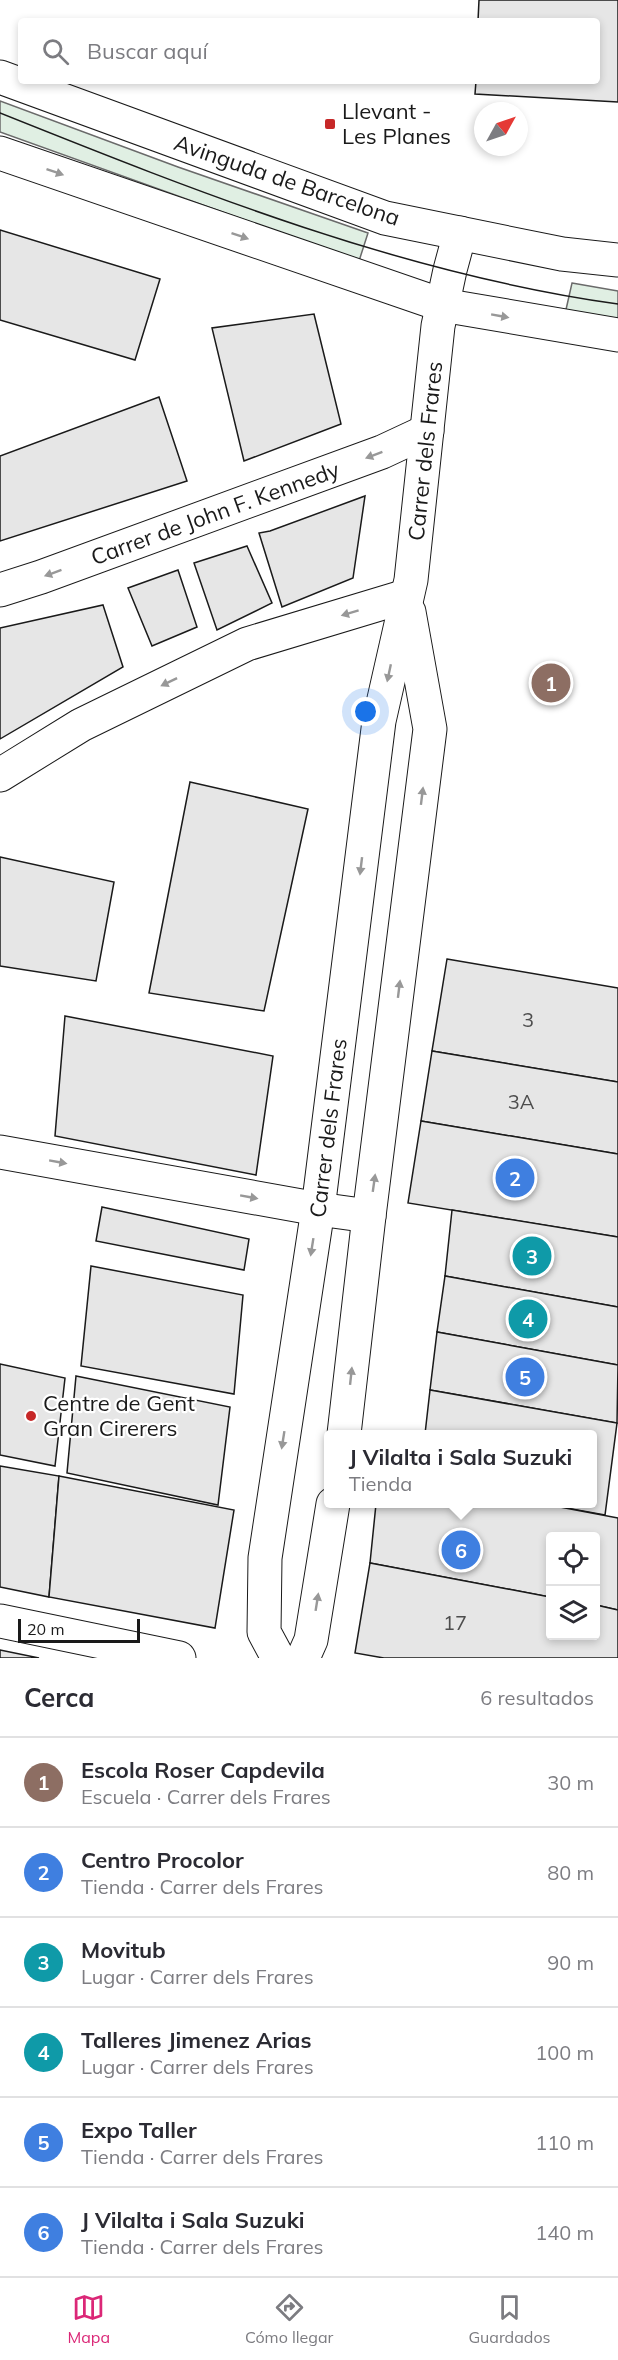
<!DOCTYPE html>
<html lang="es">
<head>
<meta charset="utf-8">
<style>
  body { margin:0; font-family:Mulish,sans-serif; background:#f7f7f7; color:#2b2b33 }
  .controls { position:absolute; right:18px; bottom:18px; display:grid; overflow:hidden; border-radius:6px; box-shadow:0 3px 9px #0003 }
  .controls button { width:54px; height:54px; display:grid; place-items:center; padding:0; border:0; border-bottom:2px solid #e1e1e2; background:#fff; color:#2b2b33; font:30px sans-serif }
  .compass { position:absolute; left:474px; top:102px; width:54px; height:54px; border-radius:50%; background:#fff; box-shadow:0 3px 9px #0003; rotate:50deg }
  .scale { position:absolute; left:18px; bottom:15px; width:122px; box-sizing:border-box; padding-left:6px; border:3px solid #1a1a1a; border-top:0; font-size:16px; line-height:21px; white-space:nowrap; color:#1a1a1a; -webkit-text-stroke:4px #fff; paint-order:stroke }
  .you { position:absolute; left:366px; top:712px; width:21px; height:21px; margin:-15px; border:4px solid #fff; border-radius:50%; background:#1a73e8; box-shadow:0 0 0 9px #1a73e833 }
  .badge { display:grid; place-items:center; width:39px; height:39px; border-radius:50%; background:#db2777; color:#fff; font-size:20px; font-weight:700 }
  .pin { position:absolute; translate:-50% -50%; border:3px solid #fff; box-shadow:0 2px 6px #0006 }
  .popup { position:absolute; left:324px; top:1430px; width:273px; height:78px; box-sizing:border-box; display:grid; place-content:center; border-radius:6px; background:#fff; filter:drop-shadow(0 2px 4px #0005); font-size:20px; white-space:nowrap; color:#7c7c81 }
  .popup b { font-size:22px; color:#2b2b33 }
  .popup::after { content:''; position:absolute; left:50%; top:100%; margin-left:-12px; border:12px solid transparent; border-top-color:#fff }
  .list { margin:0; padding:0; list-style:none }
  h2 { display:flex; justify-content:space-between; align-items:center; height:78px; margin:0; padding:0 24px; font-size:26px }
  h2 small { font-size:20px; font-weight:400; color:#7c7c81 }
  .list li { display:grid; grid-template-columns:39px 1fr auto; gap:18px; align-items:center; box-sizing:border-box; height:90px; padding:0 24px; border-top:2px solid #e1e1e2 }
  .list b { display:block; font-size:22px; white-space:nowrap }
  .list p { margin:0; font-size:20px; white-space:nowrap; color:#7c7c81 }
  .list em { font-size:20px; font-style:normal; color:#7c7c81 }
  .icon { flex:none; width:33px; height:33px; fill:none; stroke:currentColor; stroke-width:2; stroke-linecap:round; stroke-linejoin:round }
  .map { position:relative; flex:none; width:618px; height:1658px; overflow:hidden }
  .search { position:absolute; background:#fff; box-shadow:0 3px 9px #0003; left:18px; right:18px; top:18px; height:66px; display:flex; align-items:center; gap:15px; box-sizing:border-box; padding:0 21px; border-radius:6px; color:#7c7c81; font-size:22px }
  .sheet { height:618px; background:#fff }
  nav { display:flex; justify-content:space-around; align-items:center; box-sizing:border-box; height:84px; border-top:2px solid #e1e1e2; background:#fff; font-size:16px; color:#7c7c81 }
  nav a { display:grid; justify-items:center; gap:3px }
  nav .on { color:#db2777 }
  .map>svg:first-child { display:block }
  .green { fill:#e0efe3; stroke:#6a6a6a; stroke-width:1.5 }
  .building { fill:#e6e6e6; stroke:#1a1a1a; stroke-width:1.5 }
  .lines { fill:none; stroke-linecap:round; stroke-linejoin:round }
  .street-casing { stroke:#1a1a1a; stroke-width:35 }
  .street { stroke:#fff; stroke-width:33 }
  .tram { stroke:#1a1a1a; stroke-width:1.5 }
  .oneway { fill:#989898 }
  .poi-dot { fill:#c62828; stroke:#fff; stroke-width:2 }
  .labels { text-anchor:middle; stroke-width:4.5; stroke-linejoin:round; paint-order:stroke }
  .number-label { font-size:20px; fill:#4d4d4d }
  .poi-label { font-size:22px; fill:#1a1a1a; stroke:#fff; text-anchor:start }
  .street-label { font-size:22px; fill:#1a1a1a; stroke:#fff }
</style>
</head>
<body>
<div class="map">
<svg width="618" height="1658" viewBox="0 0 618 1658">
  <rect width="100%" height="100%" fill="#fff"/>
  <g class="green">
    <path d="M0,101l178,66 190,66 -9,28 -359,-129z"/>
    <path d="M572,283l46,8v31l-53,-8z"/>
  </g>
  <g class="building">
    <path d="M479,0h139v102l-143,-8 1,-13h121v-60h-119z"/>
    <path d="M0,230l160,49 -25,81 -135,-40z"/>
    <path d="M314,314l27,110 -97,37 -32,-133z"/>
    <path d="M159,397l28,84 -187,60v-85z"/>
    <path d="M365,496l-12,82 -71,29 -23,-74 11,-2z"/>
    <path d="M247,546l25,57 -55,27 -23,-67z"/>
    <path d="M178,570l19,57 -45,19 -24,-58z"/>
    <path d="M103,605l20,62 -123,72v-111z"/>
    <path d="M190,782l118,27 -44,202 -115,-18z"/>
    <path d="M0,857l114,25 -18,99 -96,-15z"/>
    <path d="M447,959l171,29v94l-186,-31z"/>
    <path d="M65,1016l208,40 -17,119 -201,-39z"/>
    <path d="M432,1051l186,31v72l-197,-33z"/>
    <path d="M421,1121l197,33v83l-210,-34z"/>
    <path d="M102,1207l147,32 -5,31 -148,-29z"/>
    <path d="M452,1210l166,27v70l-173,-31z"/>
    <path d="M91,1266l152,29 -9,99 -153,-28z"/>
    <path d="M445,1276l173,31v58l-181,-33z"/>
    <path d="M437,1332l181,33 -1,58 -187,-33z"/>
    <path d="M0,1364l65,14 -10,88 -55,-11z"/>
    <path d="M76,1376l154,31 -12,98 -151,-32z"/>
    <path d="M430,1390l187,33 -12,92 -61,-11h49v-70h-168z"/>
    <path d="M0,1466l59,10 -10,121 -49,-10z"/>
    <path d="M59,1476l175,34 -19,118 -166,-31z"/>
    <path d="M376,1504h168l74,14v92l-22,-5v-69h-46v61l-180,-34z"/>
    <path d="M370,1563l180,34v39h46v-31l22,5v48h-234l-29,-5z"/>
    <path d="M0,1650l39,8h-39z"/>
  </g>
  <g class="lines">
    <defs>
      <g id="street">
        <path d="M0,77l385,141 177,36 56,6"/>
        <path d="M0,153l442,152 176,30"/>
        <path d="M0,590l41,-13 341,-125 45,-21"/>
        <path d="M0,775l81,-50 166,-81 159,-48"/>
        <path d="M0,1152l318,57 51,7"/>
        <path d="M344,1434l25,-218 61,-487 -21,-117"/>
        <path d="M0,1621l179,37"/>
        <path d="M278,1658l-14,-26 1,-74 53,-349 61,-488 32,-141 27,-254 12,-56 10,-37"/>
        <path d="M303,1658l8,-18 22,-136"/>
      </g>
    </defs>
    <use href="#street" class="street-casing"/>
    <use href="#street" class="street"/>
    <path class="tram" d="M0,113c200,80 403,161 618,191"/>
  </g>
  <defs><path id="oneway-solid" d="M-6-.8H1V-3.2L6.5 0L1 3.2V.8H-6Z" transform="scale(1.5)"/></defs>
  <g class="oneway">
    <use href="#oneway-solid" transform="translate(55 172) rotate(19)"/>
    <use href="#oneway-solid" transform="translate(240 236) rotate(19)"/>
    <use href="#oneway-solid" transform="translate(500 316) rotate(10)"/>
    <use href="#oneway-solid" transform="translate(374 455) rotate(159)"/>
    <use href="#oneway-solid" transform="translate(53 573) rotate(160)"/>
    <use href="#oneway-solid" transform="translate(350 613) rotate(163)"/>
    <use href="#oneway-solid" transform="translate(389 673) rotate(102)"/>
    <use href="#oneway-solid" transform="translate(169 682) rotate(154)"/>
    <use href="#oneway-solid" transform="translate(422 796) rotate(-83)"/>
    <use href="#oneway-solid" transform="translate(361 866) rotate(97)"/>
    <use href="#oneway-solid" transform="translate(399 989) rotate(-83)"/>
    <use href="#oneway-solid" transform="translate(58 1162) rotate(10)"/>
    <use href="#oneway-solid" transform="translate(374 1183) rotate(-82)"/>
    <use href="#oneway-solid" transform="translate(249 1197) rotate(10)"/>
    <use href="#oneway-solid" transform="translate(312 1247) rotate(99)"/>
    <use href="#oneway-solid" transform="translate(351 1376) rotate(-84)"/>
    <use href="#oneway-solid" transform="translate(283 1440) rotate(99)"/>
    <use href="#oneway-solid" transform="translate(317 1602) rotate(-81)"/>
  </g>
  <g class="poi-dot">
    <rect x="324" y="118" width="12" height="12" rx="3"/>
    <circle cx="31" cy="1416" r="6"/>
  </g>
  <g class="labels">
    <g class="number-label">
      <text x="528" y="1027">3</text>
      <text x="521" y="1109">3A</text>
      <text x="455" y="1630">17</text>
    </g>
    <g class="poi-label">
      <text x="342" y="119">Llevant -<tspan x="342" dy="25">Les Planes</tspan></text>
      <text x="43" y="1411">Centre de Gent<tspan x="43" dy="25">Gran Cirerers</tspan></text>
    </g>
    <g class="street-label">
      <text transform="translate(287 180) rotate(19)" y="8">Avinguda de Barcelona</text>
      <text transform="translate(425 451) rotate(-84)" y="8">Carrer dels Frares</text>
      <text transform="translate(215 513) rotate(-20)" y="8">Carrer de John F. Kennedy</text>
      <text transform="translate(328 1128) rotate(-83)" y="8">Carrer dels Frares</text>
    </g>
  </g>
</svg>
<div class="controls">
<button><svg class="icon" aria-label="locate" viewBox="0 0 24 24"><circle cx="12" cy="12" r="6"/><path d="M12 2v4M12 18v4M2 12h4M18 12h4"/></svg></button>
<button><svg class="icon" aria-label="layers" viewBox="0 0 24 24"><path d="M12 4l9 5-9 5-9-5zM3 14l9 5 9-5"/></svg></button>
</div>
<svg class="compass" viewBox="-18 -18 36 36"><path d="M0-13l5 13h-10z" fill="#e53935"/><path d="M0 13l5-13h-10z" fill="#7c7c81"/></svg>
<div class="scale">20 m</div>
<div class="you"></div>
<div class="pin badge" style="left:551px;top:683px;background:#8d6e63">1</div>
<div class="pin badge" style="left:515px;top:1178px;background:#3f7fe0">2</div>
<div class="pin badge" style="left:532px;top:1256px;background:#0f9aa8">3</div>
<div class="pin badge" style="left:528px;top:1319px;background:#0f9aa8">4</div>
<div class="pin badge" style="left:525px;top:1377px;background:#3f7fe0">5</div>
<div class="pin badge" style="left:461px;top:1550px;background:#3f7fe0">6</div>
<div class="popup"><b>J Vilalta i Sala Suzuki</b>Tienda</div>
<div class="search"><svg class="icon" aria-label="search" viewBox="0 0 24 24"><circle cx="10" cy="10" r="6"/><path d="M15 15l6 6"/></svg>Buscar aquí</div>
</div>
<section class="sheet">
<h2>Cerca<small>6 resultados</small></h2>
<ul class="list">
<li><span class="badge" style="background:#8d6e63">1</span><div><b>Escola Roser Capdevila</b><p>Escuela · Carrer dels Frares</p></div><em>30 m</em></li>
<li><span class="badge" style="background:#3f7fe0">2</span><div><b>Centro Procolor</b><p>Tienda · Carrer dels Frares</p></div><em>80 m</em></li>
<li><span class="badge" style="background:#0f9aa8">3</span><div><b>Movitub</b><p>Lugar · Carrer dels Frares</p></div><em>90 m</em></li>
<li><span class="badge" style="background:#0f9aa8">4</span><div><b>Talleres Jimenez Arias</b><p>Lugar · Carrer dels Frares</p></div><em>100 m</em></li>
<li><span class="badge" style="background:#3f7fe0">5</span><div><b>Expo Taller</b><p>Tienda · Carrer dels Frares</p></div><em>110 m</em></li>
<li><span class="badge" style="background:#3f7fe0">6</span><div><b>J Vilalta i Sala Suzuki</b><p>Tienda · Carrer dels Frares</p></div><em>140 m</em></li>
</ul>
</section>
<nav>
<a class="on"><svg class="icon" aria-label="map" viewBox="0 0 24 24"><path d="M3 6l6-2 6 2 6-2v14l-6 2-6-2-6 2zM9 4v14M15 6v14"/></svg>Mapa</a>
<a><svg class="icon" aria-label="directions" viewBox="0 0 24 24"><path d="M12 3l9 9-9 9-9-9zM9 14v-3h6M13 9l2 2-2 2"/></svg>Cómo llegar</a>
<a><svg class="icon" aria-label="saved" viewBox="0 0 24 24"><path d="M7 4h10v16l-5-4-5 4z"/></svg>Guardados</a>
</nav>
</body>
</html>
